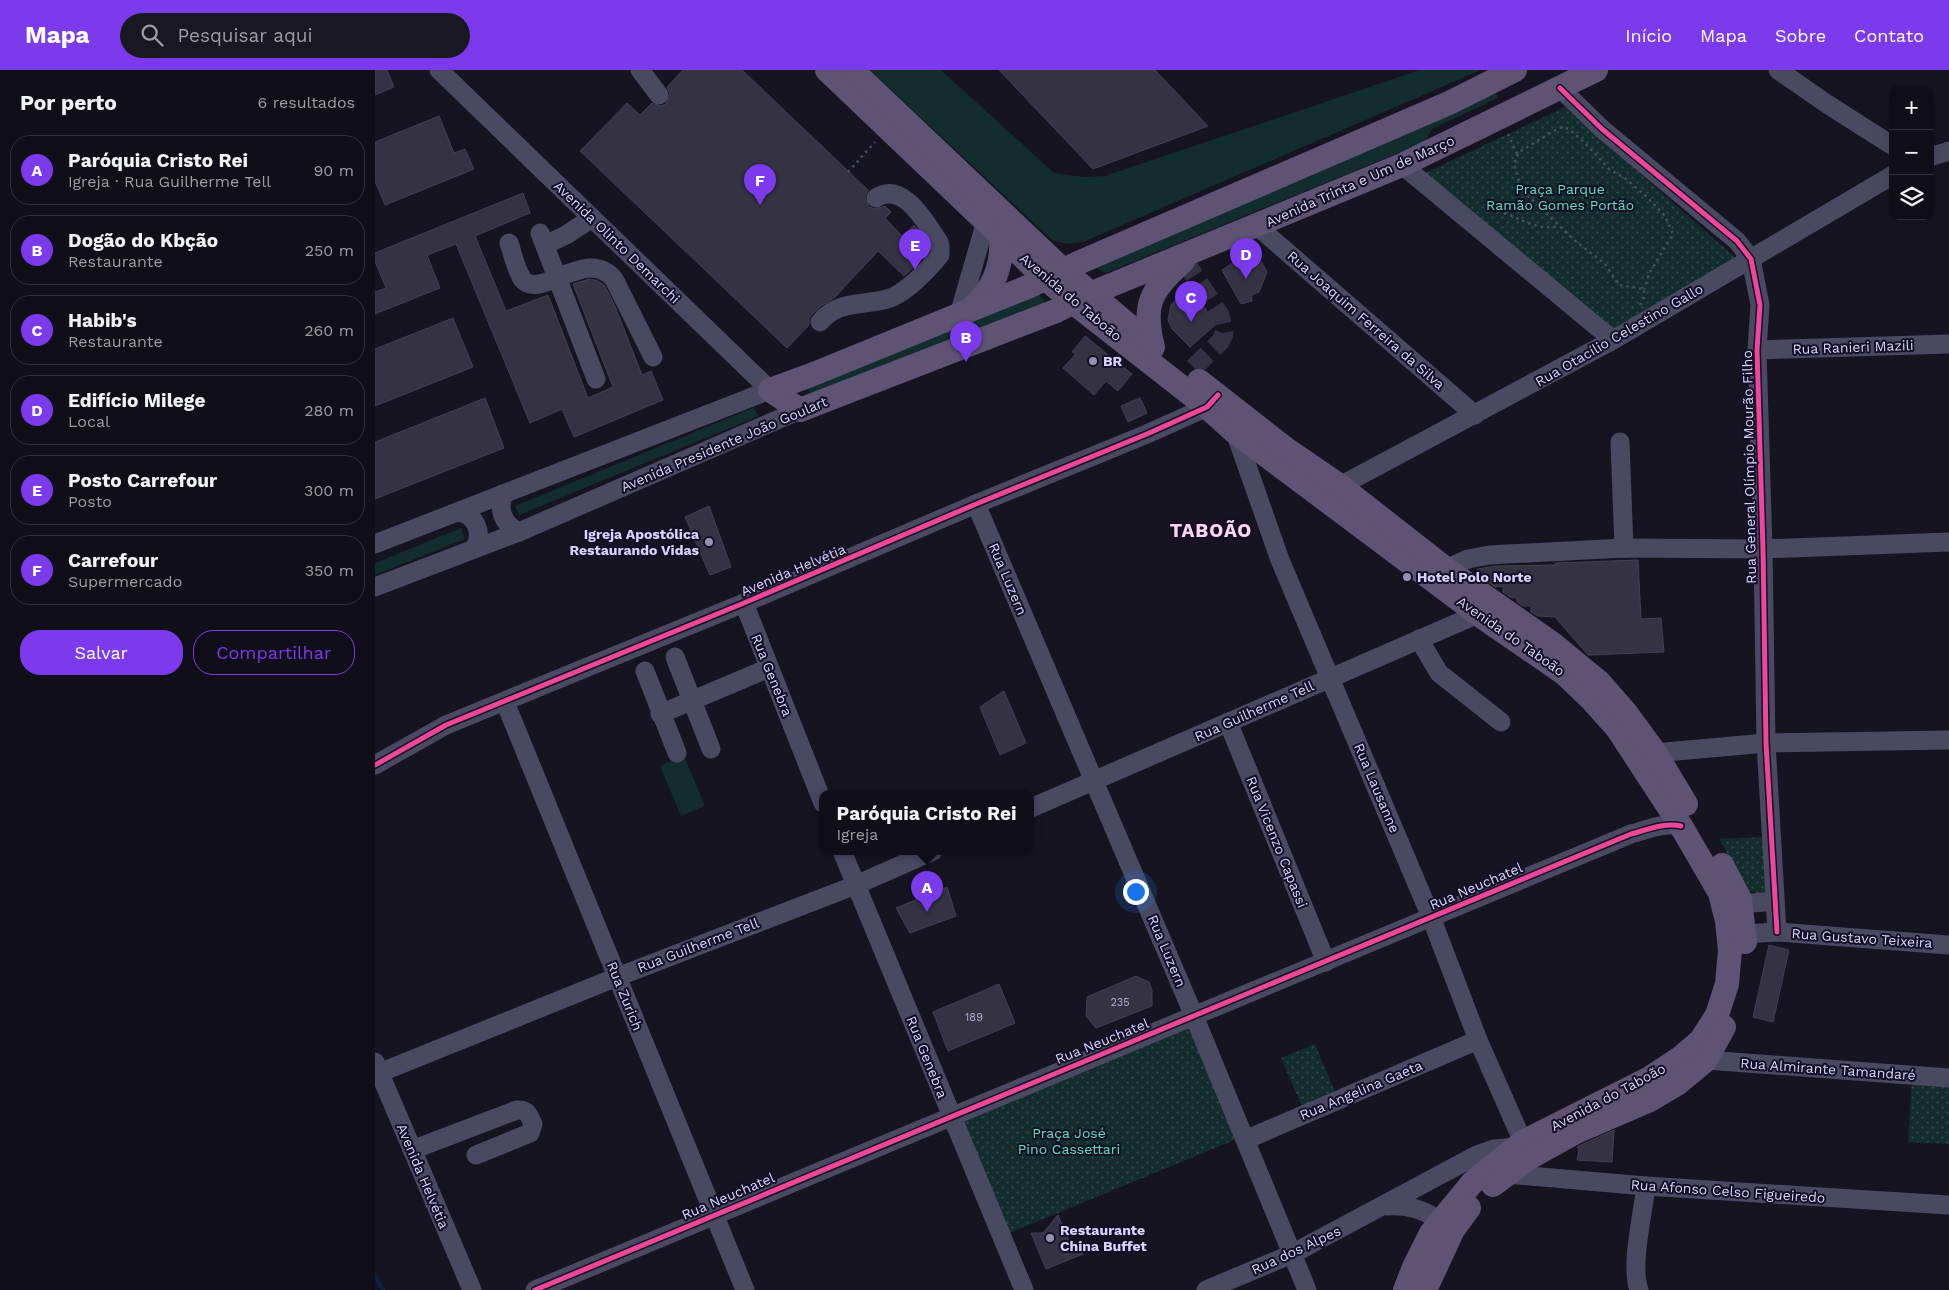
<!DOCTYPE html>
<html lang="pt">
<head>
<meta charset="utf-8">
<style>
  body { margin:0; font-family:"Work Sans",sans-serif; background:#191822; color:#f1f3f6 }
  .controls { position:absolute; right:15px; top:15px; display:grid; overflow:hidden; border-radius:10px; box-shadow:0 5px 20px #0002 }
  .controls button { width:45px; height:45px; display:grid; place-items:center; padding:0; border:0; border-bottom:1px solid #302f38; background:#100f19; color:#f1f3f6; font:25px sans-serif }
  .you { position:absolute; left:760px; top:821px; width:18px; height:18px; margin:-12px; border:4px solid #fff; border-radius:50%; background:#1a73e8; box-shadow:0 0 0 8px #1a73e833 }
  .badge { display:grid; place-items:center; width:32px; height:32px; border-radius:50%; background:#7c3aed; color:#fff; font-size:16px; font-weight:700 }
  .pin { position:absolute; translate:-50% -41px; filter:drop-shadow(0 1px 2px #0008) }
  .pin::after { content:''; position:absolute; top:26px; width:18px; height:15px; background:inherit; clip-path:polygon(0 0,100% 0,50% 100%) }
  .popup { position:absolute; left:444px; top:720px; width:215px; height:65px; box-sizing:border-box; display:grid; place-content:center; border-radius:10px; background:#100f19; filter:drop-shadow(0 1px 4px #0005); font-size:16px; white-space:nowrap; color:#9c9ca2 }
  .popup b { font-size:19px; color:#f1f3f6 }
  .popup::after { content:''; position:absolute; left:50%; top:100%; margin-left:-10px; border:10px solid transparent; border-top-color:#100f19 }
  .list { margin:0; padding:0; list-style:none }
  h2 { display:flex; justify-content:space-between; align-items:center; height:65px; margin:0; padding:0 20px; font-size:21px }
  h2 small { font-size:16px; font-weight:400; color:#9c9ca2 }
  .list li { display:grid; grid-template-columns:32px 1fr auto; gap:15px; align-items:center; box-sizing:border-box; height:70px; margin:0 10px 10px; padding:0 10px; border:1px solid #302f38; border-radius:20px }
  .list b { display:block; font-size:19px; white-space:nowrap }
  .list p { margin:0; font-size:16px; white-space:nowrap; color:#9c9ca2 }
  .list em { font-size:16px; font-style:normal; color:#9c9ca2 }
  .actions { display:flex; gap:10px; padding:15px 20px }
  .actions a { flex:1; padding:11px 0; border:1px solid #7c3aed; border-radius:20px; text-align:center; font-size:18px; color:#7c3aed }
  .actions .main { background:#7c3aed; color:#fff }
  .icon { flex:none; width:28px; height:28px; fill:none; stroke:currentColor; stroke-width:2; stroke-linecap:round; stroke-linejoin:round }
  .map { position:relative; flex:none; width:1574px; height:1220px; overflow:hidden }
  header { display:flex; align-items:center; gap:30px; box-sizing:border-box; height:70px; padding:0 25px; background:#7c3aed; color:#fff }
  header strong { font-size:24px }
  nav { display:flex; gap:28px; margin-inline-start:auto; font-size:18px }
  .search { width:350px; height:45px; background:#191822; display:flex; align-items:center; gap:12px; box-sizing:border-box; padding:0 18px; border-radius:28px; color:#9c9ca2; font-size:19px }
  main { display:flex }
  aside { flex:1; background:#100f19 }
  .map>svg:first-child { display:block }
  .grass { fill:#132c2d }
  .park { fill:url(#park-dots) }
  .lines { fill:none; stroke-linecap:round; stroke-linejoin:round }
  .stream { stroke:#0d2144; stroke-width:4.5 }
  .building { fill:#343243; stroke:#433f54 }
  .minor-tunnel { stroke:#333142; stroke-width:19; stroke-dasharray:19 9; stroke-linecap:butt }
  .path { stroke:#44505f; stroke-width:2.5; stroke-dasharray:2.5 4; stroke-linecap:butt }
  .minor { stroke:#4a4962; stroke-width:19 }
  .major { stroke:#5e5373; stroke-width:24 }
  .cycleway-casing { stroke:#130f26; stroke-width:8 }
  .cycleway { stroke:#ed469a; stroke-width:5 }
  .poi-dot { fill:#9591b1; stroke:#130f26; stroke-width:2 }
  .labels { text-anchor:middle; stroke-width:4; stroke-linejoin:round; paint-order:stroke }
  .number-label { font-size:11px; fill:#b0acd0 }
  .street-label { font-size:14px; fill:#d9d4ff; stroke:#130f26 }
  .park-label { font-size:14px; fill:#5fe0c0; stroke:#130f26 }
  .poi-label { font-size:14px; font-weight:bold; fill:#d9d4ff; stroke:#130f26; text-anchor:start }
  .district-label { font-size:19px; font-weight:bold; letter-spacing:1px; fill:#ffd6f0; stroke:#130f26 }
</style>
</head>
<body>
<header>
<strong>Mapa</strong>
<div class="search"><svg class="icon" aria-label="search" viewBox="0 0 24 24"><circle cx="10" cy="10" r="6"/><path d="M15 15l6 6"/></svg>Pesquisar aqui</div>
<nav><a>Início</a><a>Mapa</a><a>Sobre</a><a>Contato</a></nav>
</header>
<main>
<aside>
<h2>Por perto<small>6 resultados</small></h2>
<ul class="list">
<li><span class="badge">A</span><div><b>Paróquia Cristo Rei</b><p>Igreja · Rua Guilherme Tell</p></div><em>90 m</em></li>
<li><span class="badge">B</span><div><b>Dogão do Kbção</b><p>Restaurante</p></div><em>250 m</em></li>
<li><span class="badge">C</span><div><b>Habib's</b><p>Restaurante</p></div><em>260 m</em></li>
<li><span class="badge">D</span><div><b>Edifício Milege</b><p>Local</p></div><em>280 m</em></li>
<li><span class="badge">E</span><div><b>Posto Carrefour</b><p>Posto</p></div><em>300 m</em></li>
<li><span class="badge">F</span><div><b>Carrefour</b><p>Supermercado</p></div><em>350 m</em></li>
</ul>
<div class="actions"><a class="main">Salvar</a><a>Compartilhar</a></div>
</aside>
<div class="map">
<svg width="1574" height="1220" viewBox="0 0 1574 1220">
  <defs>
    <pattern id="park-dots" width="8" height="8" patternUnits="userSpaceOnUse" patternTransform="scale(1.25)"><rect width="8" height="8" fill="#132c2d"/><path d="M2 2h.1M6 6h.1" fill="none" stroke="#354a4c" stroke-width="1.8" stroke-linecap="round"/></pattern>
  </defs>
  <rect width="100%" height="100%" fill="#161421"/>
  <g class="grass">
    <path d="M495,0h71l113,103 30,4 21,-1 315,-106h61l-398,172 -16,2 -15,-4z"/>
    <path d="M1119,18l4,10 -66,31 -7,13 -319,131 -11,-6z"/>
    <path d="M662,222l10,12 -234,98 -5,-14z"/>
    <path d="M378,338l6,8 -240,99 -4,-9z"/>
    <path d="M86,458l4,11 -90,36v-12z"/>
    <path d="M309,686l21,50 -24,10 -21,-50z"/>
  </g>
  <g class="park">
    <path d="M1190,37l173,153 -127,71 -190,-156z"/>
    <path d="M1389,767l2,59 -17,-5 -30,-52z"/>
    <path d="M815,954l47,115 -230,95 -47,-116z"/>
    <path d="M940,974l22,53 -33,14 -23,-53z"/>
    <path d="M1537,1009l37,3v62l-41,-2z"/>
  </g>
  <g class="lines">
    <path class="stream" d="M0,1206l8,14"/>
  </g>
  <g class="building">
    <path d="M0,0h12l7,17 -19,8z"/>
    <path d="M308,0h59l126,120 -3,7 4,10 6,2 10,-3 6,6 -6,6 18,19 11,-12 9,13 -12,13 10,9 -17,16 -26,-25 -44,47 -13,8 -9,8 -3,5v6l-22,23 -207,-197 47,-48 13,12 12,-12 8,3 6,-2 4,-10 -3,-7z"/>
    <path d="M624,0h156l53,56 -115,43z"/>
    <path d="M64,46l15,37 11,-4 9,20 -89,36 -10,-24v-39z"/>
    <path d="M148,123l7,20 -55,23 31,75 42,-16 40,103 25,-11 -40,-103 17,-5 8,2 7,5 10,20 27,69 9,-4 12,29 -89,37 -12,-28 -32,14 -74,-179 -29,11 13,33 -65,26v-22l11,-4 -11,-27v-8z"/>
    <path d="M879,179l13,23 -8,20 -8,3 1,6 -11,3 -19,-34z"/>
    <path d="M813,226h10l17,29 -25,22 -18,-18 -4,-9 3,-15 6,-7z"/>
    <path d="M78,248l20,49 -98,39v-57z"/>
    <path d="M710,266l47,38 -14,17 -12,-10 -12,14 -31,-27 13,-14 -4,-2z"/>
    <path d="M110,328l19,50 -129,51v-57z"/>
    <path d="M765,328l7,15 -19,9 -7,-16z"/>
    <path d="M334,436l22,61 -21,8 -25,-58z"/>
    <path d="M1263,490l3,59 20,-1 3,34 -76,3 -33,-38 -17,-1 -7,-4v-6h-8l-6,-4v-4l-7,-1 -7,-5v-6l-8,1 -16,-12 -1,-6 16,-3 61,-1v-2z"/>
    <path d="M629,621l22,52 -26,12 -20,-48z"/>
    <path d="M572,817l9,29 -46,17 -14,-25z"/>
    <path d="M1394,875l20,5 -16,72 -20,-5z"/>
    <path d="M761,906l13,6 3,8v16l-56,22 -10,-12 1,-19z"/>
    <path d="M624,914l16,39 -67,28 -15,-39z"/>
    <path d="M1239,1060l-2,32 -35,-2 2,-10 -2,-3z"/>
    <path d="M683,1145l13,31 7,-3 5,11 -37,15 -15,-36h12z"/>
  </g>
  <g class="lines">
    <path class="minor-tunnel" d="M809,190l36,55 4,19 -4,8 -32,31"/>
    <g class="path">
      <path d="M1133,64l9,20"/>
      <path d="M473,102l27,-30"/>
      <path d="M1129,143c18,6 34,18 54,13"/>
      <path d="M1265,235l4,-8v-8l-25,-4 -14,-21 -31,-24 -53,-51 -7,-25 5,-12 33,-20 10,-5 7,2 16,14 24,26 17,10 22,19 17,18 8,18 -23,38 -6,17"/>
    </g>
    <g class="minor">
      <path d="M265,0l19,25"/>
      <path d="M1403,0l49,34 66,42"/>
      <path d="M1185,18l42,41 135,112 14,18 9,46 -3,45 6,199 3,194 11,189"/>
      <path d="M1555,87l19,-6"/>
      <path d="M1027,95l211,175"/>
      <path d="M882,156l218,189"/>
      <path d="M165,163l56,146"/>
      <path d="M134,173c4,11 7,28 14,37 19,20 63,-34 91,-1l39,78"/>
      <path d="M170,175l21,-10 26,-17"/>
      <path d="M584,245l27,-94"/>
      <path d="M445,252c18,-22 42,-16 67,-23 17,-4 42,-30 53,-44v-8l-1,-5c-13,-19 -36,-62 -63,-44"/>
      <path d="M1382,280l192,-6"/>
      <path d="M860,362l45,128 151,357 47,123 45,102"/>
      <path d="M1245,372l4,106"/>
      <path d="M965,416l273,-146 280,-165"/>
      <path d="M128,424c-5,17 0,30 16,38"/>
      <path d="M601,434l218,512 113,274"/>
      <path d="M83,442c18,3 25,20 17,36"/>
      <path d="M0,474l395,-154 -331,-320"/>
      <path d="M1071,499l22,-10 21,-4 135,-7 139,1 186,-7"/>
      <path d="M0,517l144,-55 281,-122"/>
      <path d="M369,533l79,200"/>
      <path d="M1044,569l20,34 62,49"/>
      <path d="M300,587l36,92"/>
      <path d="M270,601l32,82"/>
      <path d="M130,632l240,588"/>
      <path d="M285,644l109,-46"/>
      <path d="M853,652l98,240"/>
      <path d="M1268,684l123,-11 183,-3"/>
      <path d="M0,695l71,-40 298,-122 232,-99 171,-70 60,-27 8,-9"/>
      <path d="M656,738l447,-194"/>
      <path d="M467,781l182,439"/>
      <path d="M1366,834l34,-3"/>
      <path d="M1370,864l32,-2 172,13"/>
      <path d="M1331,990l243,18"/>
      <path d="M0,992l97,228"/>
      <path d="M4,1003l238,-96 239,-92 77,-34"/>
      <path d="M870,1070l233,-100"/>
      <path d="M37,1080l105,-40c11,-1 12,6 16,14l-3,9 -54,22"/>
      <path d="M1132,1104l139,12 303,19"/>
      <path d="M1012,1136c21,-1 36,3 53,15"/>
      <path d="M160,1220l1096,-456c15,-4 34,-12 50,-8"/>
      <path d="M831,1220l86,-36 185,-99 17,-6 21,-2"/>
      <path d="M1264,1220c-9,-25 4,-76 7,-104"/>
    </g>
    <g class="major">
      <path d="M452,0l218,208 29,25 133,104 28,25 243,182 87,60 25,24 27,30 64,98 39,67 7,28 3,29 -3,34 -10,31 -16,25 -21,18 -32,21 -125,63 -34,27 -17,14 -41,50 -17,34 -9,23"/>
      <path d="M477,0l211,200 78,66"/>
      <path d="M597,238c22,-19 31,-44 29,-72"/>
      <path d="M778,277c-11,-44 -2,-56 30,-86"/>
      <path d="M824,311l87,68 54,37 106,83 107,75 46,38 28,32 27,37 32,53"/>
      <path d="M395,320l30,20 256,-99 36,-18 310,-128 194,-95"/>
      <path d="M395,320l41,-15 157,-64 62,-25 48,-23 371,-160 66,-33"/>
      <path d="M1347,795l18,34 5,43"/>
      <path d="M1118,1115l36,-27 47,-26 74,-32 27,-16 29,-24 18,-33"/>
      <path d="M1050,1220l28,-60 16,-22"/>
    </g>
    <defs>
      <g id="cycleway">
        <path d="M1185,18l42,41 135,112 14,18 9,46 -3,45 6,199 3,194 11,189"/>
        <path d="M0,695l71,-40 298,-122 232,-99 171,-70 60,-27 11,-12"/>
        <path d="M160,1220l1096,-456c15,-4 34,-12 50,-8"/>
      </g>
    </defs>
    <use href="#cycleway" class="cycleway-casing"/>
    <use href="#cycleway" class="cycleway"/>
  </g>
  <g class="poi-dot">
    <circle cx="718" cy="291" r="5"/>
    <circle cx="334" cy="472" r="5"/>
    <circle cx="1032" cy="507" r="5"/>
    <circle cx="675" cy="1168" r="5"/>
  </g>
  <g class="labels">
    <g class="number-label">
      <text x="745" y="936">235</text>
      <text x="599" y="951">189</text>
    </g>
    <g class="street-label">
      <text transform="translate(985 111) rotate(-24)" y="5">Avenida Trinta e Um de Março</text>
      <text transform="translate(242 172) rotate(44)" y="5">Avenida Olinto Demarchi</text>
      <text transform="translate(696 227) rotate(40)" y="5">Avenida do Taboão</text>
      <text transform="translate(991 250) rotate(41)" y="5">Rua Joaquim Ferreira da Silva</text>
      <text transform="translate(1244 265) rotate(-30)" y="5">Rua Otacílio Celestino Gallo</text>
      <text transform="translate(1478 277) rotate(-2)" y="5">Rua Ranieri Mazili</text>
      <text transform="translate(349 374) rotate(-23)" y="5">Avenida Presidente João Goulart</text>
      <text transform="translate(1374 397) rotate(-91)" y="5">Rua General Olímpio Mourão Filho</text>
      <text transform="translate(418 500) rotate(-23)" y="5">Avenida Helvétia</text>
      <text transform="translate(633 509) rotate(67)" y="5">Rua Luzern</text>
      <text transform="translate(1136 566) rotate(35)" y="5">Avenida do Taboão</text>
      <text transform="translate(397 605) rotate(68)" y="5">Rua Genebra</text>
      <text transform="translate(879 641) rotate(-24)" y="5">Rua Guilherme Tell</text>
      <text transform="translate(1002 718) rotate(67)" y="5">Rua Lausanne</text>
      <text transform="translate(902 772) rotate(68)" y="5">Rua Vicenzo Capassi</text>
      <text transform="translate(1101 816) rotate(-23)" y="5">Rua Neuchatel</text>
      <text transform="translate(1487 868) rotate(4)" y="5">Rua Gustavo Teixeira</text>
      <text transform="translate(323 875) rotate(-21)" y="5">Rua Guilherme Tell</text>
      <text transform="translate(792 881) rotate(67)" y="5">Rua Luzern</text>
      <text transform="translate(250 926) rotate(68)" y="5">Rua Zurich</text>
      <text transform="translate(727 971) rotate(-22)" y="5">Rua Neuchatel</text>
      <text transform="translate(552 987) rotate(68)" y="5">Rua Genebra</text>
      <text transform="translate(1453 999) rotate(4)" y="5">Rua Almirante Tamandaré</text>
      <text transform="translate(986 1020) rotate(-23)" y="5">Rua Angelina Gaeta</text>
      <text transform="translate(1233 1027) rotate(-28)" y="5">Avenida do Taboão</text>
      <text transform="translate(48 1106) rotate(67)" y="5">Avenida Helvétia</text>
      <text transform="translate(1353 1121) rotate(4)" y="5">Rua Afonso Celso Figueiredo</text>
      <text transform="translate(353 1126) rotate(-23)" y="5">Rua Neuchatel</text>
      <text transform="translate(921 1180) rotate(-25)" y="5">Rua dos Alpes</text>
    </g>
    <g class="park-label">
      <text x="1185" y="124">Praça Parque<tspan x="1185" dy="16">Ramão Gomes Portão</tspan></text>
      <text x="694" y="1068">Praça José<tspan x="694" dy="16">Pino Cassettari</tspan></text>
    </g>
    <g class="poi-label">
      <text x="728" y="296">BR</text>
      <text x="324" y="469" text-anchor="end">Igreja Apostólica<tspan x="324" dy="16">Restaurando Vidas</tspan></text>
      <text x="1042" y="512">Hotel Polo Norte</text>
      <text x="685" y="1165">Restaurante<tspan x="685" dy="16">China Buffet</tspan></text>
    </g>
    <g class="district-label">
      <text x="836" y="467">TABOÃO</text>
    </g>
  </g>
</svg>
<div class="controls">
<button>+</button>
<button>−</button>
<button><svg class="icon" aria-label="layers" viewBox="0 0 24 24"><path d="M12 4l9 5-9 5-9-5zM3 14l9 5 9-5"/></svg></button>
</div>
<div class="you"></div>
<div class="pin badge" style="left:552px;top:842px">A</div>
<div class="popup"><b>Paróquia Cristo Rei</b>Igreja</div>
<div class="pin badge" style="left:591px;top:292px">B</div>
<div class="pin badge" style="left:816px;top:252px">C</div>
<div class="pin badge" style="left:871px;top:209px">D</div>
<div class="pin badge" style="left:540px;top:200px">E</div>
<div class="pin badge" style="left:385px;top:135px">F</div>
</div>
</main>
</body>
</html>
